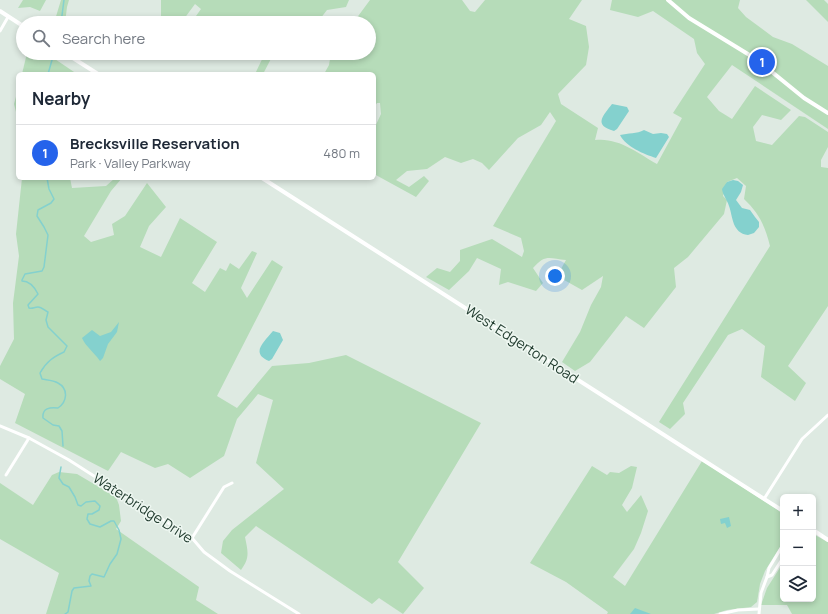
<!DOCTYPE html>
<html lang="en">
<head>
<meta charset="utf-8">
<style>
  body { margin:0; font-family:Manrope,sans-serif; background:#f2f2f3; color:#1f2937 }
  .controls { position:absolute; right:12px; bottom:12px; display:grid; overflow:hidden; border-radius:6px; box-shadow:0 2px 6px #0003 }
  .controls button { width:36px; height:36px; display:grid; place-items:center; padding:0; border:0; border-bottom:1px solid #e0e1e3; background:#fff; color:#1f2937; font:20px sans-serif }
  .you { position:absolute; left:555px; top:276px; width:14px; height:14px; margin:-10px; border:3px solid #fff; border-radius:50%; background:#1a73e8; box-shadow:0 0 0 6px #1a73e833 }
  .badge { display:grid; place-items:center; width:26px; height:26px; border-radius:50%; background:#2563eb; color:#fff; font-size:13px; font-weight:700 }
  .pin { position:absolute; translate:-50% -50%; border:2px solid #fff; box-shadow:0 1px 4px #0006 }
  .list { margin:0; padding:0; list-style:none }
  h2 { display:flex; justify-content:space-between; align-items:center; height:52px; margin:0; padding:0 16px; font-size:17px }
  h2 small { font-size:13px; font-weight:400; color:#747a83 }
  .list li { display:grid; grid-template-columns:26px 1fr auto; gap:12px; align-items:center; box-sizing:border-box; height:56px; padding:0 16px; border-top:1px solid #e0e1e3 }
  .list b { display:block; font-size:15px; white-space:nowrap }
  .list p { margin:0; font-size:13px; white-space:nowrap; color:#747a83 }
  .list em { font-size:13px; font-style:normal; color:#747a83 }
  .icon { flex:none; width:22px; height:22px; fill:none; stroke:currentColor; stroke-width:2; stroke-linecap:round; stroke-linejoin:round }
  .map { position:relative; flex:none; width:828px; height:614px; overflow:hidden }
  .search { position:absolute; background:#fff; box-shadow:0 2px 6px #0003; left:16px; top:16px; width:360px; height:44px; display:flex; align-items:center; gap:10px; box-sizing:border-box; padding:0 14px; border-radius:22px; color:#747a83; font-size:15px }
  .panel { position:absolute; background:#fff; box-shadow:0 2px 6px #0003; left:16px; top:72px; width:360px; height:108px; border-radius:6px }
  .map>svg:first-child { display:block }
  .green { fill:#b6dcb9 }
  .water { fill:#84d1ce }
  .lines { fill:none; stroke-linecap:round; stroke-linejoin:round }
  .stream { stroke:#84d1ce; stroke-width:1.5 }
  .minor { stroke:#fff; stroke-width:3 }
  .tertiary { stroke:#fff; stroke-width:4 }
  .labels { text-anchor:middle; stroke-width:3; stroke-linejoin:round; paint-order:stroke }
  .street-label { font-size:14px; fill:#1f3a2d; stroke:#eef7f1 }
</style>
</head>
<body>
<div class="map">
<svg width="828" height="614" viewBox="0 0 828 614">
  <rect width="100%" height="100%" fill="#deeae2"/>
  <g class="green">
    <path d="M23,0h23l-6,11 -10,-4 -12,1z"/>
    <path d="M61,0h8l-2,7 -2,16h-11z"/>
    <path d="M161,0h188l-3,7 -19,3 -10,13h-126l10,-14 -6,-5 -14,19h-22l2,-5z"/>
    <path d="M370,0h92l8,11 5,1 10,-12h97l-13,19 17,7 3,21 -3,18 -28,29 3,10 37,24 -3,12c23,-3 43,13 62,24l25,-46 -9,-5 32,-49 -8,-11 -3,-14 -41,-28 -15,6 -28,-7 2,-10h128l-2,8 8,9 27,20 19,7 36,22v63l-96,-64 -25,32 12,14 13,8 23,-33 36,24 -10,10 -19,-5 -9,12 3,14 16,4 27,-29 6,1 23,15v15l-7,13v7l7,1v138l-40,60 18,17 -11,18 -34,-24 4,-31 -23,-17 -14,6 -45,68 2,11 -15,15 -11,-7 111,-176c-5,-20 -11,-33 -26,-47l2,-13 -9,-8 -10,4 -4,14 4,4 -3,14 -36,43 -14,11 2,19 -32,41 -18,-12 -36,46 -15,9 -13,-9 18,-30 11,-27 10,-18 2,-11 -21,14 -25,-14 9,-16c-17,-2 -21,-6 -33,8l10,15 -7,8 -28,-9 -9,3 2,-16 -24,-11 -8,13 -20,19 -23,-13 11,-9 13,4 10,-11v-11l32,-11 30,18 2,-6 -3,-13 -28,-12 63,-105 -6,-9 -9,13 -23,13 -29,32 -7,-7 -9,-4 -12,4 -16,-6 -18,12 -20,2 -11,9 13,7 15,-11 5,5 -13,16 -42,-23v-45l7,-15 -1,-11h-3l-3,4v-33h-50l5,-9 2,-12h38v-30h-16z"/>
    <path d="M806,0h18l4,4v18z"/>
    <path d="M27,53h19l31,21h-55z"/>
    <path d="M265,53h9l-11,21h-8z"/>
    <path d="M18,89v31l-4,-16z"/>
    <path d="M22,178h48l2,10 34,-2 9,-8h7l-11,13 -27,45 7,6 23,-7 -2,-11 13,-8 22,-33 19,24 -17,19 -9,21 21,10 19,-39 37,24 -25,41 13,9 15,-24 6,3 4,-8 9,6 13,-18 5,2 -16,35 6,10 25,-38 11,7 -66,129 20,12 35,-42 37,-3 37,-8 135,68 -83,139 26,26 -21,26 -24,-16 -7,6 -116,-78 -11,11c3,15 5,21 -4,33l-20,-17 2,-12 9,-11 52,-41 -28,-26 17,-63 -15,-6 -21,25 -13,37 -34,22 -22,-14 -13,4 -34,-16 -13,19 -93,-48 10,-29 -25,-15v-13l14,-27 -1,-36 6,-47 -3,-22z"/>
    <path d="M702,461l76,49 5,4v28l-18,29 -5,13 -3,18 -6,5 -24,3 -13,4h-107l1,-2 -42,-30 -36,-19 62,-97 15,9 3,-3 9,1 12,-7 6,1 -5,21 -10,17 5,7 14,-17 7,16 -7,22 -7,16 -21,28 12,9z"/>
    <path d="M59,472l18,2 39,23 3,8 2,16 -5,8 83,58 -3,13 22,14h-172l13,-41 -59,-34v-56l33,22 19,-30z"/>
    <path d="M813,534l15,8v72h-36l-5,-9h-26l6,-17 16,-25v36h30z"/>
  </g>
  <g class="water">
    <path d="M612,104l15,3 2,4 -12,18 -3,2c-21,-6 -11,-15 -2,-27z"/>
    <path d="M644,130l9,4 8,-1 6,1 2,3 -13,21c-12,-4 -30,-11 -36,-23 8,-2 17,-1 24,-5z"/>
    <path d="M733,180l5,1 5,4 -2,7 -5,8 6,8 8,2 5,7 4,5v5l-5,6 -6,2c-16,-2 -15,-18 -19,-29 -2,-7 -6,-10 -7,-17l5,-7z"/>
    <path d="M119,322l-2,10 -9,12 -5,14 -3,3c-6,-9 -14,-14 -18,-23l10,-8 8,6 11,-4z"/>
    <path d="M273,331l7,2 3,7 -11,19 -3,2c-19,-8 -5,-19 4,-30z"/>
    <path d="M729,517l2,9 -4,2 -2,-5 -4,1 -1,-5z"/>
    <path d="M635,608l16,6h-21z"/>
  </g>
  <g class="lines">
    <g class="stream">
      <path d="M61,23l3,-23"/>
      <path d="M48,74l6,-21"/>
      <path d="M47,178l2,11 5,10 -3,4 -13,7 -1,6 7,11 4,8 -4,32 -2,4 -17,3 -3,6v1c8,0 13,7 16,13l-10,11 1,3c4,1 5,-1 9,-1 4,0 7,4 10,5l-2,8 2,7 19,19 -3,6c-11,5 -18,10 -24,21l2,6c5,1 11,1 16,4 11,6 9,19 0,25 -8,-1 -16,0 -15,10l10,7 6,1 3,5 1,15"/>
      <path d="M61,467l-2,11 4,6 6,3 6,10 3,8 3,1 5,-4 9,-1 5,5 -1,4 -7,4h-4l-1,5 3,5 10,3 11,-6h3l5,9 2,9 -4,15 -7,10 -6,13 -12,-3 -2,2 -1,5 2,5 -17,2 -2,3 -4,21 -3,2"/>
    </g>
    <g class="minor">
      <path d="M0,31l8,-14"/>
      <path d="M0,426l29,12 40,22 50,32 73,46 12,14 26,19 69,43"/>
      <path d="M6,475l23,-37"/>
      <path d="M764,499l38,-60 26,-24"/>
      <path d="M192,538l32,-51 8,-4"/>
      <path d="M783,545l-14,23 -2,9 5,-2 11,-17"/>
      <path d="M720,614l18,-4 21,-1"/>
      <path d="M759,614l2,-21 6,-16"/>
    </g>
    <g class="tertiary">
      <path d="M668,0l21,18 67,41 48,39 24,15"/>
      <path d="M0,11l23,15"/>
      <path d="M65,53l33,21"/>
      <path d="M262,178l521,333"/>
      <path d="M813,530l15,10"/>
    </g>
  </g>
  <g class="labels">
    <g class="street-label">
      <text transform="translate(522 344) rotate(33)" y="5">West Edgerton Road</text>
      <text transform="translate(143 508) rotate(33)" y="5">Waterbridge Drive</text>
    </g>
  </g>
</svg>
<div class="controls">
<button>+</button>
<button>−</button>
<button><svg class="icon" aria-label="layers" viewBox="0 0 24 24"><path d="M12 4l9 5-9 5-9-5zM3 14l9 5 9-5"/></svg></button>
</div>
<div class="you"></div>
<div class="pin badge" style="left:762px;top:62px">1</div>
<div class="search"><svg class="icon" aria-label="search" viewBox="0 0 24 24"><circle cx="10" cy="10" r="6"/><path d="M15 15l6 6"/></svg>Search here</div>
<section class="panel">
<h2>Nearby<small></small></h2>
<ul class="list">
<li><span class="badge">1</span><div><b>Brecksville Reservation</b><p>Park · Valley Parkway</p></div><em>480 m</em></li>
</ul>
</section>
</div>
</body>
</html>
